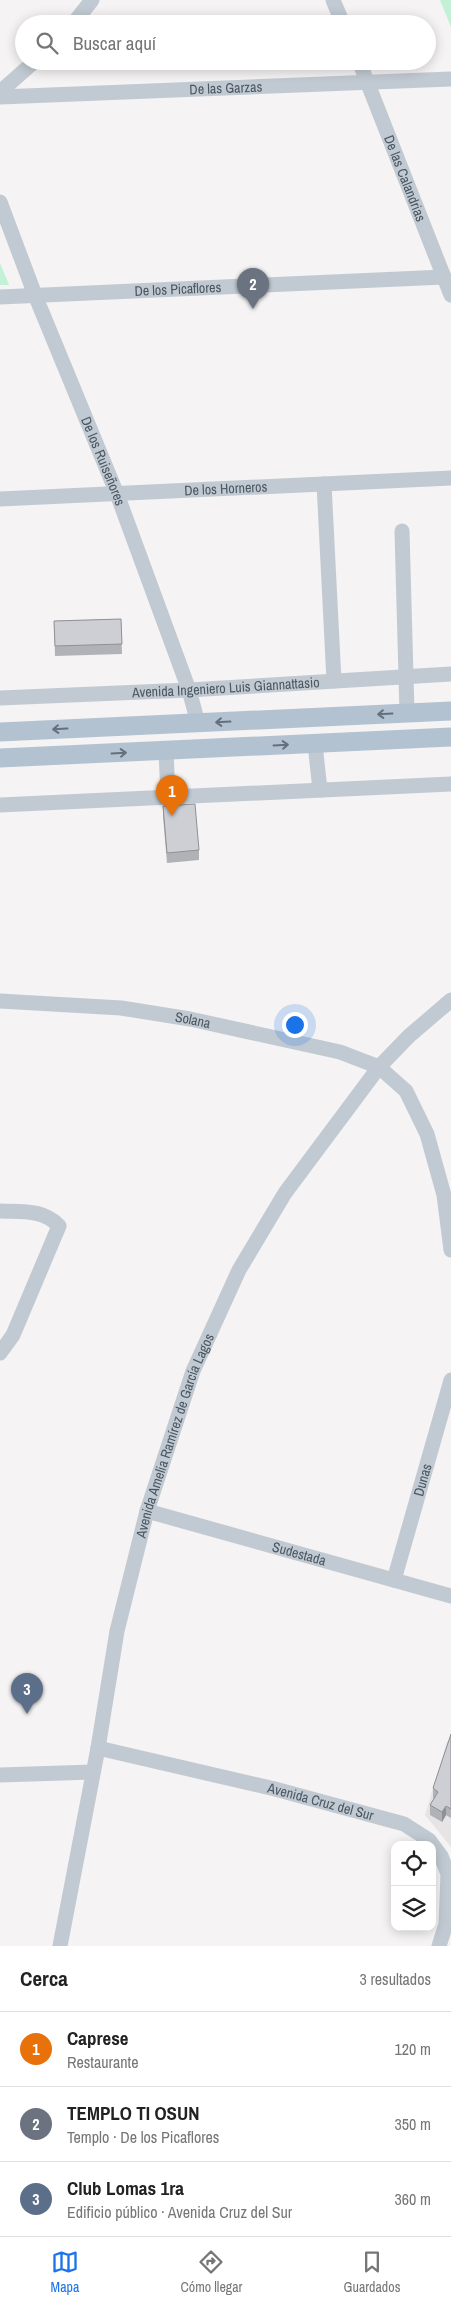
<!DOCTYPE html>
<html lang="es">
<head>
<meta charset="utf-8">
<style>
  body { margin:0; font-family:"Archivo Narrow",sans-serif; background:#f6f6f6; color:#222 }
  .controls { position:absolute; right:15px; bottom:15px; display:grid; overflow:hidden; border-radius:10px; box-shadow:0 2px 12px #0003 }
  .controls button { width:45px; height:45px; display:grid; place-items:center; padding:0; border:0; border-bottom:1px solid #e0e0e0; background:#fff; color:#222; font:25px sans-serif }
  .you { position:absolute; left:294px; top:1024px; width:18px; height:18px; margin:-12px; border:4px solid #fff; border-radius:50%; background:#1a73e8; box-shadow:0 0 0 8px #1a73e833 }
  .badge { display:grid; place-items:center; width:32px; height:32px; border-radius:50%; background:#1a73e8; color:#fff; font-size:16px; font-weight:700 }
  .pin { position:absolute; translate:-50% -41px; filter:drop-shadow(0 1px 2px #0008) }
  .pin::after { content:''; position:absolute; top:26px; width:18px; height:15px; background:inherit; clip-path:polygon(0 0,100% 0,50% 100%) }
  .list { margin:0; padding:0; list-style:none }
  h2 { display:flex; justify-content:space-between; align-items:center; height:65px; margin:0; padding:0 20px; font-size:21px }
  h2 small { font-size:16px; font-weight:400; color:#767676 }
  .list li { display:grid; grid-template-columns:32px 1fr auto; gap:15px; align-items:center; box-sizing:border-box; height:75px; padding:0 20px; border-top:1px solid #e0e0e0 }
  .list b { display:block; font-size:19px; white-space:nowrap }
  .list p { margin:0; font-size:16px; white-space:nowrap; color:#767676 }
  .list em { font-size:16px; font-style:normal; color:#767676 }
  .icon { flex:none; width:28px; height:28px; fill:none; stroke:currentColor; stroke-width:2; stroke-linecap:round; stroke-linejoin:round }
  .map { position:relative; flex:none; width:451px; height:1946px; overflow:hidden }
  .search { position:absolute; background:#fff; box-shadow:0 2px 12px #0003; left:15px; right:15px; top:15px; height:55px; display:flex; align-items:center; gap:12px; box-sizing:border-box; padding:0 18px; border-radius:28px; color:#767676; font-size:19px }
  .sheet { height:290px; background:#fff }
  nav { display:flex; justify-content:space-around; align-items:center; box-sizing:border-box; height:70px; border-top:1px solid #e0e0e0; background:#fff; font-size:14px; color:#767676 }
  nav a { display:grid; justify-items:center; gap:2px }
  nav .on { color:#1a73e8 }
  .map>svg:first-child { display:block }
  .education { fill:#e6e4e5 }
  .green { fill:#c3f1d5 }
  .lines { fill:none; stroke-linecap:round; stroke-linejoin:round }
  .minor { stroke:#c1cad2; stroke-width:15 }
  .major { stroke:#b3c2d1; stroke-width:19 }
  .wall { fill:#b0b2b7 }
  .shaded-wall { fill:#909195 }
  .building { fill:#cdcfd5; stroke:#909195 }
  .oneway { stroke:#64717d }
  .labels { text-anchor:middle; stroke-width:5; stroke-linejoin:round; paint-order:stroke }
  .street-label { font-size:14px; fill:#4a5661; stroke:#fff }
</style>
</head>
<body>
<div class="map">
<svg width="451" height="1946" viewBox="0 0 451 1946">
  <rect width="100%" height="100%" fill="#f5f3f3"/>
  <path class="education" d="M447,1741l4,1v105l-26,-32z"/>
  <g class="green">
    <path d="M440,0h11v27z"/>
    <path d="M0,263l9,22h-9z"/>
  </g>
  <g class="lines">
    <g class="minor">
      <path d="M333,0l10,24"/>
      <path d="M73,24l19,-24"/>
      <path id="s1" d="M359,61l92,234"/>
      <path d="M0,92l35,-31"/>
      <path id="s2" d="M0,97l451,-18"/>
      <path id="s3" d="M0,202l35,93 82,199 72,196 9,33"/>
      <path id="s4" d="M0,297l444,-20"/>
      <path d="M324,484l10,197"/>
      <path id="s5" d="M0,499l451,-21"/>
      <path d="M402,531l5,182"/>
      <path id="s6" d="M0,698l189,-8 262,-16"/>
      <path d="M315,744l5,46"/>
      <path d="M166,751l2,46"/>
      <path d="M0,805l451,-21"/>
      <path id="s7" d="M0,1001l121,7 69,11 150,33 39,15 27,24 21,43 17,61 7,55"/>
      <path d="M0,1211c22,1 43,-2 59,15l-46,109 -13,18"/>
      <path id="s8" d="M147,1511l304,85"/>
      <path id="s9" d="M394,1580l57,-200"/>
      <path id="s10" d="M98,1748l177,41 129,35 25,16 12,16 7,18 -2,50 -7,22"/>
      <path d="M0,1775l93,-3"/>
      <path id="s11" d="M60,1946l38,-198 19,-117 30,-120 46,-140 46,-101 46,-77 94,-126 30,-31 42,-36"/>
    </g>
    <g class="major">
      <path d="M0,732l451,-21"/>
      <path d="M0,758l451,-21"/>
    </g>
  </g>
  <g class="wall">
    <path d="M121,619l1,35 -67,2 -1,-35z"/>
    <path d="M163,806l36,44v10l-32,3 -4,-47z"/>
    <path d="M451,1734v84l-5,-3 -4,7 -12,-7v-10l4,-6 -1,-1v-10z"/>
  </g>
  <path class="shaded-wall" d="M446,1806v9l-4,7v-10z"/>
  <g class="building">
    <path d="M121,619l1,25 -67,2 -1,-25z"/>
    <path d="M195,804l4,46 -32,3 -4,-47z"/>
    <path d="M451,1734v75l-5,-3 -4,6 -12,-7 8,-13 -5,-4z"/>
  </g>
  <defs><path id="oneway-shaft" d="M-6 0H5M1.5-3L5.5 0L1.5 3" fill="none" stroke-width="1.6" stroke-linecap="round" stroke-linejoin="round" transform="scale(1.25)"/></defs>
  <g class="oneway">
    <use href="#oneway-shaft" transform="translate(385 714) rotate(177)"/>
    <use href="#oneway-shaft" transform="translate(223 722) rotate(177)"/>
    <use href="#oneway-shaft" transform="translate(60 729) rotate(177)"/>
    <use href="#oneway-shaft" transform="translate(281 745) rotate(-3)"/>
    <use href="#oneway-shaft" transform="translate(119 753) rotate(-3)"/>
  </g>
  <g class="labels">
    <g class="street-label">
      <text dy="5" stroke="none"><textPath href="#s2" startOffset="226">De las Garzas</textPath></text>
      <text dy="5" stroke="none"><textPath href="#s1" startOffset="126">De las Calandrias</textPath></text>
      <text dy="5" stroke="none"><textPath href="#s4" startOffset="178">De los Picaflores</textPath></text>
      <text dy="5" stroke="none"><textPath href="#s3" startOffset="279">De los Ruiseñores</textPath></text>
      <text dy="5" stroke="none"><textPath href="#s5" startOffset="226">De los Horneros</textPath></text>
      <text dy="5" stroke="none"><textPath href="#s6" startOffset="226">Avenida Ingeniero Luis Giannattasio</textPath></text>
      <text dy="5" stroke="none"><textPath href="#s7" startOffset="194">Solana</textPath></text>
      <text dy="5" stroke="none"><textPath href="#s11" startOffset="524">Avenida Amelia Ramírez de García Lagos</textPath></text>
      <text dy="5" stroke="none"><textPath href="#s9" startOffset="104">Dunas</textPath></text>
      <text dy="5" stroke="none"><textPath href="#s8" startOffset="158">Sudestada</textPath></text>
      <text dy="5" stroke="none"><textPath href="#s10" startOffset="229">Avenida Cruz del Sur</textPath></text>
    </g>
  </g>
</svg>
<div class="controls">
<button><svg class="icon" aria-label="locate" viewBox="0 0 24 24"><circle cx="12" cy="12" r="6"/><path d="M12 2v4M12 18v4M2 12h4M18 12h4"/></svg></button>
<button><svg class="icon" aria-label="layers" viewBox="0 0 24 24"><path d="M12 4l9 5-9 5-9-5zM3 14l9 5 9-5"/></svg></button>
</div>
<div class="you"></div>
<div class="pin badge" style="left:172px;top:816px;background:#e8710a">1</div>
<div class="pin badge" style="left:253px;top:309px;background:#6b7280">2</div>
<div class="pin badge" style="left:27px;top:1714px;background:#5c6f8a">3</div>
<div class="search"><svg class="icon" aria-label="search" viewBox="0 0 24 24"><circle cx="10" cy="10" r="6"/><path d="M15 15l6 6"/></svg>Buscar aquí</div>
</div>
<section class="sheet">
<h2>Cerca<small>3 resultados</small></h2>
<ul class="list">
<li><span class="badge" style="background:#e8710a">1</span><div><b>Caprese</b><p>Restaurante</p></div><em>120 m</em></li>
<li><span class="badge" style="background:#6b7280">2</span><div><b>TEMPLO TI OSUN</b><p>Templo · De los Picaflores</p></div><em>350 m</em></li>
<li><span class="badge" style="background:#5c6f8a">3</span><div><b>Club Lomas 1ra</b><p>Edificio público · Avenida Cruz del Sur</p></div><em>360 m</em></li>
</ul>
</section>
<nav>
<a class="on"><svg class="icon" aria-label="map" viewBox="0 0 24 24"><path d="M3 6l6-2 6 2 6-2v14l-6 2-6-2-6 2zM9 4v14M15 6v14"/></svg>Mapa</a>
<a><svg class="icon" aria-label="directions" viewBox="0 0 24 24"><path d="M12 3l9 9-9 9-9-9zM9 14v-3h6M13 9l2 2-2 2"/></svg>Cómo llegar</a>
<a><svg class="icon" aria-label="saved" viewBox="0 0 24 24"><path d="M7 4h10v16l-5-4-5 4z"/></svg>Guardados</a>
</nav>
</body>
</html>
